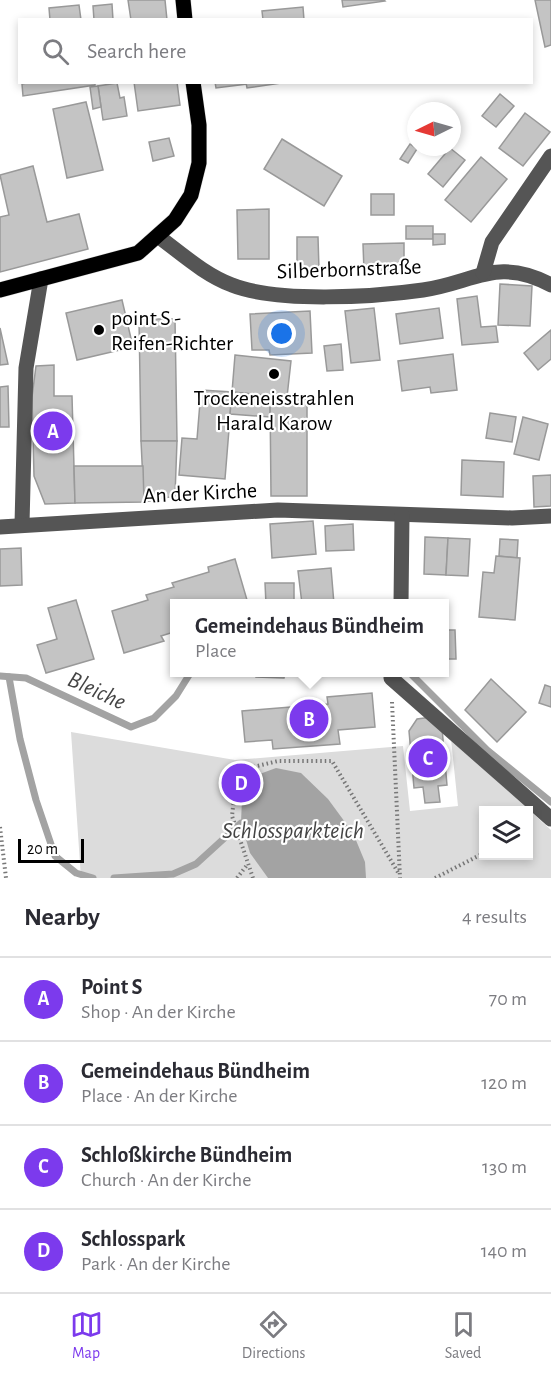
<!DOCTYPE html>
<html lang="en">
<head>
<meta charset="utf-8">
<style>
  body { margin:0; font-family:"Alegreya Sans",sans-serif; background:#f2f2f3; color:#2b2b33 }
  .controls { position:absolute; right:18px; bottom:18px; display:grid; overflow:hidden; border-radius:0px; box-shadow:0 3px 9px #0003 }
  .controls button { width:54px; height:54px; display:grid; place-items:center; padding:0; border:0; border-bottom:2px solid #e1e1e2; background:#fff; color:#2b2b33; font:30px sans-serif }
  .compass { position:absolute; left:407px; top:102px; width:54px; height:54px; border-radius:50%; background:#fff; box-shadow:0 3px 9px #0003; rotate:265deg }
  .scale { position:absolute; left:18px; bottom:15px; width:66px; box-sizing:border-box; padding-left:6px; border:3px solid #000; border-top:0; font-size:16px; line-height:21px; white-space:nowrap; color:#000; -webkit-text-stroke:4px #fff; paint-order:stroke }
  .you { position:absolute; left:282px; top:334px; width:21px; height:21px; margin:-15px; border:4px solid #fff; border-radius:50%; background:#1a73e8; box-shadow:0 0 0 9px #1a73e833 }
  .badge { display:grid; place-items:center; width:39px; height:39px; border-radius:50%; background:#7c3aed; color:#fff; font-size:20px; font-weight:700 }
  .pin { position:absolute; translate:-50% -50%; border:3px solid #fff; box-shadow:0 2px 6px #0006 }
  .popup { position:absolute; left:170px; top:599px; width:279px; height:78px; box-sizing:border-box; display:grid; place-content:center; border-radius:0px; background:#fff; filter:drop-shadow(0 2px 4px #0005); font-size:20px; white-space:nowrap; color:#7c7c81 }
  .popup b { font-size:22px; color:#2b2b33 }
  .popup::after { content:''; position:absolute; left:50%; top:100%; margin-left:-12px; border:12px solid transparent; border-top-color:#fff }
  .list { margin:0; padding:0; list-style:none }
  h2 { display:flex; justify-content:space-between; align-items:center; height:78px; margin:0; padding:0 24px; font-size:26px }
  h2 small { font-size:20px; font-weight:400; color:#7c7c81 }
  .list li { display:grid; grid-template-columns:39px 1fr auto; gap:18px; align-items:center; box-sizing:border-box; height:84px; padding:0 24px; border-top:2px solid #e1e1e2 }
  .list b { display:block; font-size:22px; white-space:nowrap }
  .list p { margin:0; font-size:20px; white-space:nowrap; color:#7c7c81 }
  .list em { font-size:20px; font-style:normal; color:#7c7c81 }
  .icon { flex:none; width:33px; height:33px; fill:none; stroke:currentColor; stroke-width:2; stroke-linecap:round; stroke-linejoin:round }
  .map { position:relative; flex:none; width:551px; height:878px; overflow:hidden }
  .search { position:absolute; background:#fff; box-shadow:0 3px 9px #0003; left:18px; right:18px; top:18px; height:66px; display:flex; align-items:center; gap:15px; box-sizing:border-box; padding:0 21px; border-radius:0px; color:#7c7c81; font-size:22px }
  .sheet { height:414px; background:#fff }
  nav { display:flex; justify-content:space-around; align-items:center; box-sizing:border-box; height:84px; border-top:2px solid #e1e1e2; background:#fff; font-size:16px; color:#7c7c81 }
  nav a { display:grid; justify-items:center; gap:3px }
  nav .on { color:#7c3aed }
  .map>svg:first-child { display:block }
  .green { fill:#dcdcdc; fill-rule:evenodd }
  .water { fill:#a3a3a3 }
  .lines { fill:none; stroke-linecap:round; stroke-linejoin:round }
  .stream { stroke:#a3a3a3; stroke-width:7 }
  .building { fill:#c4c4c4; stroke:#999; stroke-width:1.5 }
  .major-casing { stroke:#dbdbdb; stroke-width:16 }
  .path { stroke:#777; stroke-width:4; stroke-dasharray:1.5 3; stroke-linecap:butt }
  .minor { stroke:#555; stroke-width:15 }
  .major { stroke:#000; stroke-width:15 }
  .poi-dot { fill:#000; stroke:#fff; stroke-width:2 }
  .labels { text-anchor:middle; stroke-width:4.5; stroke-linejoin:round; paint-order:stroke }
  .street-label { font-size:22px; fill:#000; stroke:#fff }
  .poi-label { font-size:22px; fill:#000; stroke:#fff; text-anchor:start }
  .water-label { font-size:24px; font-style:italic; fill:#444; stroke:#fff }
</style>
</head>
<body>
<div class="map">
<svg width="551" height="878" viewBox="0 0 551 878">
  <rect width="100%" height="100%" fill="#fff"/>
  <path class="green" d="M71,732l164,28 168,-14 7,65 48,-5 -7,-67 100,91v48h-470zM484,810h44v46h-44z"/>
  <path class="water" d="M276,768l25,5 27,26 25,34 12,29 1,16h-98l-18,-25 -9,-30 1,-25 15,-23z"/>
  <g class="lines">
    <g class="stream">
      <path d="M409,672l78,78 64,52"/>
      <path d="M0,676l26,2 105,49 23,-9 22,-22 15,-24"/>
      <path d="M9,677l11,62 16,61 19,56 21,17 17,5"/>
      <path d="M114,878l59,-4 23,-10 45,-41 6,1"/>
    </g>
  </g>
  <g class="building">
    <path d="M128,0h37l2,20h-36z"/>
    <path d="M342,0h42l1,1 -42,6z"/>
    <path d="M535,0h16v45l-6,2z"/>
    <path d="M112,4l1,16h-19l-1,-14z"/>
    <path d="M79,5l2,15h-31l-1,-12z"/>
    <path d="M303,7l1,13h-41l-1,-9z"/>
    <path d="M31,82h64v3l-72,11 -1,-12z"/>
    <path d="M134,82h43l3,23 -42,6z"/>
    <path d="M215,82h32v2l-31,4z"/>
    <path d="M288,82l-41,6 -1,-5 1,-1z"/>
    <path d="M117,83l3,15 4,-1 3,19 -24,4 -5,-34z"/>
    <path d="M98,86l3,21 -8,2 -3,-22z"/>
    <path d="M500,94l14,12 -18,21 -14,-11z"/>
    <path d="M86,102l17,68 -36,8 -14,-69z"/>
    <path d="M525,113l25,19 -27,34 -24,-18z"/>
    <path d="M169,138l5,18 -21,5 -4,-19z"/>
    <path d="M282,139l60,37 -18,30 -60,-37z"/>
    <path d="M410,144l7,5 -9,14 -8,-4z"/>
    <path d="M450,148l15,12 -22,27 -15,-13z"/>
    <path d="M481,157l26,22 -36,43 -26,-22z"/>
    <path d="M33,166l14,56 32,-8 9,35 -88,23v-55l9,-2 -9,-40z"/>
    <rect x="371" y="194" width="23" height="21"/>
    <path d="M269,209v50h-31l-1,-49z"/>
    <rect x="406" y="226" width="27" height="13"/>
    <path d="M433,234h12v10l-12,1z"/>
    <path d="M297,237h21l1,33h-22z"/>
    <path d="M404,243v27l-40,1 -1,-27z"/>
    <path d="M500,284l32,2 -2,40 -32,-1z"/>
    <path d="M477,296l4,31 15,-1 2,16 -36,3 -5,-46z"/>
    <path d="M122,300l11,47 -56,13 -11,-47z"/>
    <path d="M374,308l6,52 -29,3 -6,-52z"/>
    <path d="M439,308l4,30 -43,6 -4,-30z"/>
    <path d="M310,311l2,42 -42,2 -1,-5h-17l-2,-36z"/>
    <path d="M139,319h36l2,122h-36z"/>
    <path d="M0,328l8,36 -8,1z"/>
    <path d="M551,330v29l-13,11 -14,-17z"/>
    <path d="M341,344l2,26 -16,1 -3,-25z"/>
    <path d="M453,354l4,36 -26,3 -1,-6 -28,4 -4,-30z"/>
    <path d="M235,355l56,6 -4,36 -55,-5z"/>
    <path d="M54,365v31h18l3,107 -30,1 -11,-28 -2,-79 4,-31z"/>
    <path d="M8,386l1,41h-9v-40z"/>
    <path d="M201,390l31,2 -7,87 -46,-4 3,-37 15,1z"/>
    <path d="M232,392l38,4v21l-40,-3z"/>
    <path d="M270,396l37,3v97h-36z"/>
    <path d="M490,413l26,4 -4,25 -26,-4z"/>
    <path d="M523,417l25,7 -9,36 -25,-6z"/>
    <path d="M141,441h36l-2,55 -31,6z"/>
    <path d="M462,460l42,2 -1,35 -42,-2z"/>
    <path d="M74,466h69l1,36 -69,1z"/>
    <path d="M551,475v31l-17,1 -1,-31z"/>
    <path d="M313,521l3,33 -44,4 -2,-34z"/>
    <path d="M353,524l1,26 -28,1 -1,-25z"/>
    <path d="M425,537l23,1 -2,37 -22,-1z"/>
    <path d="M448,538l22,1 -2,37 -22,-1z"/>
    <path d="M500,539l18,1 -1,18 -18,-2z"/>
    <path d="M21,548l1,37 -22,1v-37z"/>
    <path d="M496,556l24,2 -5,62 -36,-3 4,-45 11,1z"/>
    <path d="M235,559l12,41 -14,4h-59v28l-13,4 3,5 -40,12 -12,-42 36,-11 -2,-5 28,-8 -2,-4 37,-11 -1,-5z"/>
    <path d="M331,568l3,36h-32l-4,-33z"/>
    <path d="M265,583h29v21h-28z"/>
    <path d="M76,600l18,59 -48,14 -9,-28 20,-6 -9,-31z"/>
    <path d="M444,630h11l1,29h-12z"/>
    <path d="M256,672h29l-1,6 -28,-1z"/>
    <path d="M491,679l35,33 -29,30 -32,-32z"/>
    <path d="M545,685l6,2v20l-12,-4z"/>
    <path d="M372,693l3,34 -37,3 2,14 -67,5 -1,-9 -27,2 -3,-31 86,-7 -1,-7z"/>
    <path d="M432,717l10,11 5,57 -9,1 2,16 -15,1 -2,-16 -9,1 -5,-57 8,-12z"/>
  </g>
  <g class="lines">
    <defs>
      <g id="major">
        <path d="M183,0l2,20"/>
        <path d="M0,290l138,-37 37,-33 16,-25 8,-32v-38l-6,-43"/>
      </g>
    </defs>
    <use href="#major" class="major-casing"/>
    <g class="path">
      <path d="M392,702l8,176"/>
      <path d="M0,827l6,51"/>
      <path d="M237,878l10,-13"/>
      <path d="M253,878l-21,-62 3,-27 18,-22 25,-6h54l67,113"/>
      <path d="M435,878l49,-25"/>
    </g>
    <g class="minor">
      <path d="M159,237c23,17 46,38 73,48 45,18 142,12 191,5 50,-7 75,-34 128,-5"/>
      <path d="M483,273l9,-31 59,-86"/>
      <path d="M22,524l4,-156 15,-89"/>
      <path d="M0,527l278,-17 234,8 39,-2"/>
      <path d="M401,604l1,-89"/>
      <path d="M392,672l-1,6 160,141"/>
    </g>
    <use href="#major" class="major"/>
  </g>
  <g class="poi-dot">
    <circle cx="99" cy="330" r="6"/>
    <circle cx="274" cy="374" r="6"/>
  </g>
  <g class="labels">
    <g class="street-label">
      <text transform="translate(349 268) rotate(-2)" y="8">Silberbornstraße</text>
      <text transform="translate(200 492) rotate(-3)" y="8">An der Kirche</text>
    </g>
    <g class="poi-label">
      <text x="111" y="325">point S -<tspan x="111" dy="25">Reifen-Richter</tspan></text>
      <text x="274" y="405" text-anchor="middle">Trockeneisstrahlen<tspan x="274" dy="25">Harald Karow</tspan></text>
    </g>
    <g class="water-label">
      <text transform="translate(97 690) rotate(25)" y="8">Bleiche</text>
      <text x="293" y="838">Schlossparkteich</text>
    </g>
  </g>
</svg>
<div class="controls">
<button><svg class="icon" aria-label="layers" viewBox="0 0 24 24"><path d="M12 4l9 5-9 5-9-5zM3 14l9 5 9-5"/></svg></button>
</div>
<svg class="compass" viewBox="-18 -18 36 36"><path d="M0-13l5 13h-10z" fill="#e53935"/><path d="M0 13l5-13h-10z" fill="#7c7c81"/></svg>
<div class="scale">20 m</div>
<div class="you"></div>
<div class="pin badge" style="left:53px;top:431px">A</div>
<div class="pin badge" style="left:309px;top:719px">B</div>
<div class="popup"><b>Gemeindehaus Bündheim</b>Place</div>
<div class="pin badge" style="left:428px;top:758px">C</div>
<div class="pin badge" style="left:241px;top:783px">D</div>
<div class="search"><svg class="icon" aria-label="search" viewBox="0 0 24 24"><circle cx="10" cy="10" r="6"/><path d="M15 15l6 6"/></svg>Search here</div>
</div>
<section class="sheet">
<h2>Nearby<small>4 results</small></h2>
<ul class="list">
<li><span class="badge">A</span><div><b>Point S</b><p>Shop · An der Kirche</p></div><em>70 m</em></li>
<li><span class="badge">B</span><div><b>Gemeindehaus Bündheim</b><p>Place · An der Kirche</p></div><em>120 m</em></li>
<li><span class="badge">C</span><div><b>Schloßkirche Bündheim</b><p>Church · An der Kirche</p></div><em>130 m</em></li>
<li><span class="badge">D</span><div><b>Schlosspark</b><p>Park · An der Kirche</p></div><em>140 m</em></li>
</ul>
</section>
<nav>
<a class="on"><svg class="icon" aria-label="map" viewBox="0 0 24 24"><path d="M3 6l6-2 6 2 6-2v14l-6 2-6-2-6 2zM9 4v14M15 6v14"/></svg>Map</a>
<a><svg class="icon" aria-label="directions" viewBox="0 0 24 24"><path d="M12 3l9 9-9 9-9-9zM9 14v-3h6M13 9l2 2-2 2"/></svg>Directions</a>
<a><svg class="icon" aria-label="saved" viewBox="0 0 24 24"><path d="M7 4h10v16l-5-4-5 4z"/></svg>Saved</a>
</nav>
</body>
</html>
